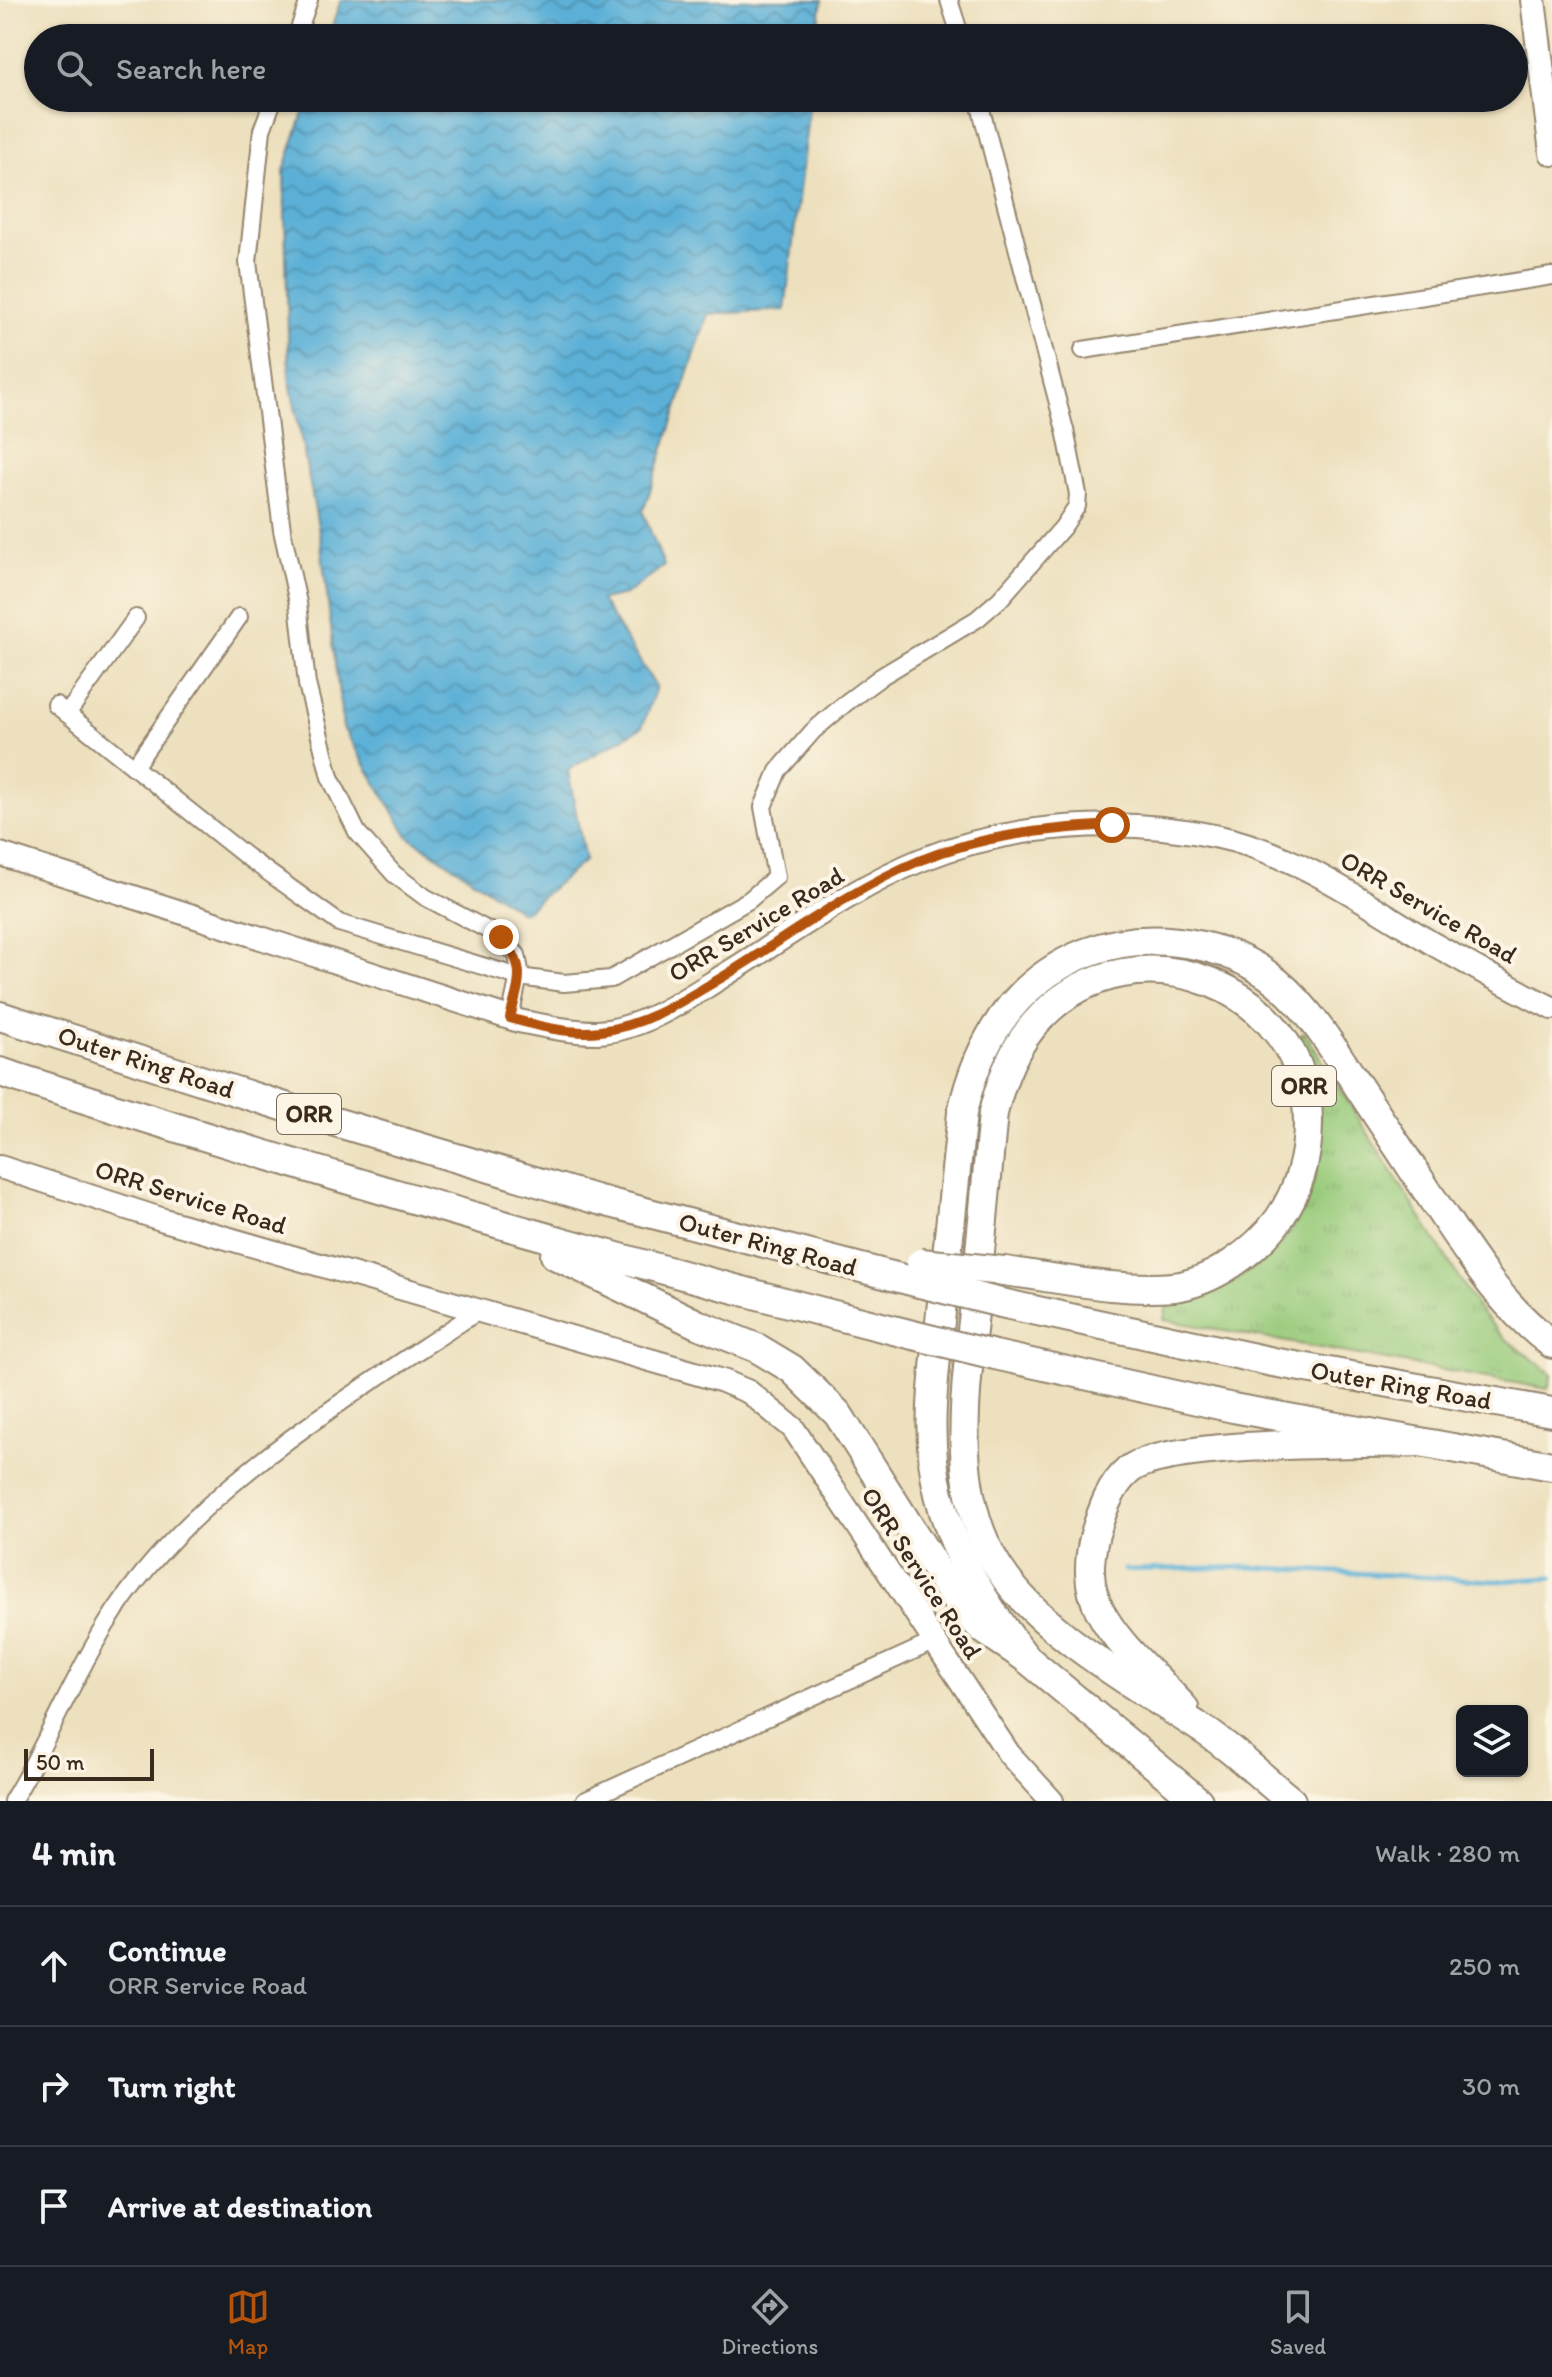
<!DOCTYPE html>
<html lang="en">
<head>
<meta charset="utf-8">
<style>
  body { margin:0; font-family:Itim,sans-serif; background:#20242c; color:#f1f3f6 }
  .controls { position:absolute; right:24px; bottom:24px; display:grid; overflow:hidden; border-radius:12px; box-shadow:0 2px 6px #0004 }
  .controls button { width:72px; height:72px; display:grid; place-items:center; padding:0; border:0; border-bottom:2px solid #363941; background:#171b24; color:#f1f3f6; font:40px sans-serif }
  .scale { position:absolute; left:24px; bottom:20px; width:130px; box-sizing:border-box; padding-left:8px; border:4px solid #3b2a1e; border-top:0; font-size:22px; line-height:28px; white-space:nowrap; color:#3b2a1e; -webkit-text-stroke:6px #fcf5e5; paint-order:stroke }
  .stop { position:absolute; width:24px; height:24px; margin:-18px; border:6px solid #b45309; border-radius:50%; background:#fff }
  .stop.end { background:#b45309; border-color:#fff; box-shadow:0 2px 8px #0008 }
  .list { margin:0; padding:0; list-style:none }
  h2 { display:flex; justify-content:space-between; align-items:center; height:104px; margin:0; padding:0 32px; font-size:34px }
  h2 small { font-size:26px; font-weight:400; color:#9ea1a6 }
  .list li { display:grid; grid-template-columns:52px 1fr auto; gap:24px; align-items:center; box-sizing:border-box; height:120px; padding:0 32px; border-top:2px solid #363941 }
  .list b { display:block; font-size:30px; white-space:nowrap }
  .list p { margin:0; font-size:26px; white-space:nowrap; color:#9ea1a6 }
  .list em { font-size:26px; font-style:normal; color:#9ea1a6 }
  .icon { flex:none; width:44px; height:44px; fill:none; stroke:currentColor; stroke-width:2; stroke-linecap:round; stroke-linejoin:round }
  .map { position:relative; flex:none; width:1552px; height:1801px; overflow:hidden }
  .search { position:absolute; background:#171b24; box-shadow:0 2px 6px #0004; left:24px; right:24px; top:24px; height:88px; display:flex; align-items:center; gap:20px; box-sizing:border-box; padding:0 28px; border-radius:44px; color:#9ea1a6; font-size:30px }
  .sheet { height:464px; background:#171b24 }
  nav { display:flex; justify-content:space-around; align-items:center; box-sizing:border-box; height:112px; border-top:2px solid #363941; background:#171b24; font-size:22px; color:#9ea1a6 }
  nav a { display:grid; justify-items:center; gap:4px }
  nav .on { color:#b45309 }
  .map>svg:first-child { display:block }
  .grass { fill:url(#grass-tufts); stroke:#6a7a4d; stroke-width:2 }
  .water { fill:url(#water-waves); stroke:#4b6d7a; stroke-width:2 }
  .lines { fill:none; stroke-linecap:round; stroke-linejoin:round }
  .stream { stroke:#5bb0d7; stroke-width:5 }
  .street-casing { stroke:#94856e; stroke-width:20 }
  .secondary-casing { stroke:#94856e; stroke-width:26 }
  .primary-casing { stroke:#94856e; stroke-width:28 }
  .highway-casing { stroke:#94856e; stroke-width:32 }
  .street { stroke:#fff; stroke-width:16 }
  .secondary { stroke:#fff; stroke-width:22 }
  .primary { stroke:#fff; stroke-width:24 }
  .highway { stroke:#fff; stroke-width:28 }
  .highway-bridge-casing { stroke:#94856e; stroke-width:32; stroke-linecap:butt }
  .highway-bridge { stroke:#fff; stroke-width:28 }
  .route { stroke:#b45309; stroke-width:10 }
  .labels { text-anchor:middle; stroke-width:8; stroke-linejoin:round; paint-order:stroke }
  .shield { fill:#fcf5e5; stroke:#75675a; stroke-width:2 }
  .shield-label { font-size:24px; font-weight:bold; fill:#3b2a1e }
  .street-label { font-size:26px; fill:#3b2a1e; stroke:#fcf5e5 }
</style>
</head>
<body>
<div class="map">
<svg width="1552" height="1801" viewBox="0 0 1552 1801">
  <defs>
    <pattern id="grass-tufts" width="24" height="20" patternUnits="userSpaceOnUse" patternTransform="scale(2)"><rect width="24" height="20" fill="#99cb7c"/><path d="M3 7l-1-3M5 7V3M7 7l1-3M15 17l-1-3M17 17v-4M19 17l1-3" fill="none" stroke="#85ae6b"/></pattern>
    <pattern id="water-waves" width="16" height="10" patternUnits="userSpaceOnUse" patternTransform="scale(2)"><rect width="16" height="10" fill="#5bb0d7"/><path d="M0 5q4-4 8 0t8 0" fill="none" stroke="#4c8fae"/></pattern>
  </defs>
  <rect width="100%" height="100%" fill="#fcf5e5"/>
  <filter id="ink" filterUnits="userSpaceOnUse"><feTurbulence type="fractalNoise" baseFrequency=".0125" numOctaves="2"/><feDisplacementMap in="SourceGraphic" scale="16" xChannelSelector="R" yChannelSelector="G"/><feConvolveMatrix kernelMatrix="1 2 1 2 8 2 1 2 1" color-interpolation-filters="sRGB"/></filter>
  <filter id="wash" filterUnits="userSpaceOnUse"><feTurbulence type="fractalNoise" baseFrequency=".006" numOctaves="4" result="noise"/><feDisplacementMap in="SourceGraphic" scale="32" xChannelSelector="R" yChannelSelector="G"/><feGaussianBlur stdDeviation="1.8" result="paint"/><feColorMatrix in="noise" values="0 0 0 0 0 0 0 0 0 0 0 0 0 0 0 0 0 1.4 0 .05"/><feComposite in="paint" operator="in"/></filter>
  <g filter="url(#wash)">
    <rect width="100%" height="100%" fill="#ede0be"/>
    <path class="grass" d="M1304,1032l176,279 22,25 50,38 -4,15 -384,-69 3,-15c134,-26 188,-147 131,-269z"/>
    <g class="water">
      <path d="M341,0h481l-5,38h-489z"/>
      <path d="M308,98h502l-25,212 -77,4 -65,198 21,54 -39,29 -24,5 55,87 -14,40 -74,43 17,90 -62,53 -115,-77 -65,-108 -23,-192 -31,-160 -5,-205z"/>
    </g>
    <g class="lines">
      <path class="stream" d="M1124,1570l125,-3 247,14 56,-3"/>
    </g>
  </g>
  <g filter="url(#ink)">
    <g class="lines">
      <defs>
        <g id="street">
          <path d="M949,0l12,38"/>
          <path d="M296,38l13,-38"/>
          <path d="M274,98l-12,32 -14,132 34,268 16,73 9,81 23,93 27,55 37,42 31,23 76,40 16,18 3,16 -10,47"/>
          <path d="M1083,350l469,-74"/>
          <path d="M56,705l191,152 92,66 180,54 45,6 47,-4 138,-79 27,-23 -13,-70 15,-36 35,-40 34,-29 35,-26 95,-57 23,-20 63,-72 14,-21 1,-12 -13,-64 -87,-332"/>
          <path d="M67,714l69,-96"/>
          <path d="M134,767l105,-150"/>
          <path d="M12,1801c35,-57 59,-120 94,-176 81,-133 246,-229 372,-314"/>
          <path d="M584,1801l349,-159"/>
        </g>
        <g id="secondary">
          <path d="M0,854l519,167c25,5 51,11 78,11 45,-2 89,-33 126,-56 64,-39 129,-88 198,-116 92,-37 201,-44 298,-23 79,17 148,67 216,108 38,22 77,43 117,63"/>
          <path d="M0,1167l164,53 559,161 26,11 44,36 216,326 43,47"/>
        </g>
        <path id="primary" d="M1533,0l19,153"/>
        <g id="highway">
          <path d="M0,1016l298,95 297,88 324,84"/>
          <path d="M0,1072c302,97 605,186 913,263"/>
          <path d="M555,1255l142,69 60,24 35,21 46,45 121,191 24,24 43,29 172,143"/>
          <path d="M1004,1271c55,7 114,21 170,16 39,-5 82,-36 105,-68 20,-29 29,-61 29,-97 0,-136 -173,-202 -266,-106 -27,27 -40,61 -49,97 -6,60 -11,121 -17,181 -9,89 -29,193 22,273 39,63 137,118 198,158 34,21 64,51 95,76"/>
          <path d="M1001,1303l272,59 279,50"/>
          <path d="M995,1355l238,53 319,58"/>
          <path d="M1026,1658c-40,-51 -71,-100 -87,-164 -15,-59 -4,-123 2,-182 7,-66 14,-133 21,-199 16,-72 52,-131 123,-160 57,-22 130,-14 180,20 37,25 61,65 85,101 29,44 58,88 87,132 34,51 65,101 115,138"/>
          <path d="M1184,1708c-27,-31 -65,-60 -84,-97 -13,-25 -12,-50 -5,-77 7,-23 15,-48 34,-64 36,-29 235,-26 290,-28"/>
        </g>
      </defs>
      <use href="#street" class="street-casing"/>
      <use href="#secondary" class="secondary-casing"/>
      <use href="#primary" class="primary-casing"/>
      <use href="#highway" class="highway-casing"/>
      <use href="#street" class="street"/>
      <use href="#secondary" class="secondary"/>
      <use href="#primary" class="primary"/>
      <use href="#highway" class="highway"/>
      <defs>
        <g id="highway-bridge">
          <path d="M921,1263l83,8"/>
          <path d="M919,1283l82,20"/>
          <path d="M913,1335l82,20"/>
        </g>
      </defs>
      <use href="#highway-bridge" class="highway-bridge-casing"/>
      <use href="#highway-bridge" class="highway-bridge"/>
    </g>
  </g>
  <g class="lines" filter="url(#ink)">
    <path class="route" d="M501,937c27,30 18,45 9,81 26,8 62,17 90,13 45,-5 84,-31 121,-53 65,-40 130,-89 200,-118 61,-25 125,-31 191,-35"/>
  </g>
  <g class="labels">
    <g class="shield">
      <rect x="1272" y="1066" width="64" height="40" rx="6"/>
      <rect x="277" y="1094" width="64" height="40" rx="6"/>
    </g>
    <g class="shield-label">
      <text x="1304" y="1094">ORR</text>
      <text x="309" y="1122">ORR</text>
    </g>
    <g class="street-label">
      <text transform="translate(1429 907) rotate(30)" y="9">ORR Service Road</text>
      <text transform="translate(756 924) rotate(-31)" y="9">ORR Service Road</text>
      <text transform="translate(146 1062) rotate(18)" y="9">Outer Ring Road</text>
      <text transform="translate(191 1197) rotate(17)" y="9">ORR Service Road</text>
      <text transform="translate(768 1244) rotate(15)" y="9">Outer Ring Road</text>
      <text transform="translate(1401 1385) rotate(10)" y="9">Outer Ring Road</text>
      <text transform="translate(922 1573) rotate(57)" y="9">ORR Service Road</text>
    </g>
  </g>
</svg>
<div class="controls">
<button><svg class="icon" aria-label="layers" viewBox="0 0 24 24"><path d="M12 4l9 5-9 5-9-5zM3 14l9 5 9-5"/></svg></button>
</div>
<div class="scale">50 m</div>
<div class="stop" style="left:1112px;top:825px"></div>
<div class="stop end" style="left:501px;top:937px"></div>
<div class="search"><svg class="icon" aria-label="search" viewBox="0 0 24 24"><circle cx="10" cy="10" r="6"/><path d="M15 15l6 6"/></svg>Search here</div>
</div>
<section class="sheet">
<h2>4 min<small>Walk · 280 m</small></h2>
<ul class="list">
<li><svg class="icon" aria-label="ahead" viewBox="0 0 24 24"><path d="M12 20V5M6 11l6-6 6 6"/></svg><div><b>Continue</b><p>ORR Service Road</p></div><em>250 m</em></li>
<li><svg class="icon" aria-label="right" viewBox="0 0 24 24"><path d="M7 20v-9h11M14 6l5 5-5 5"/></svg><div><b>Turn right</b></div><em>30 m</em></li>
<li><svg class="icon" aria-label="arrive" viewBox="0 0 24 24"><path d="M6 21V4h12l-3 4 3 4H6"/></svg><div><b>Arrive at destination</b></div></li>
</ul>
</section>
<nav>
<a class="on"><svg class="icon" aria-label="map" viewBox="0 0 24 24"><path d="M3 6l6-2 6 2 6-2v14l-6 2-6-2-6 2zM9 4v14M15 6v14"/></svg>Map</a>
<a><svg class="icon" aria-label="directions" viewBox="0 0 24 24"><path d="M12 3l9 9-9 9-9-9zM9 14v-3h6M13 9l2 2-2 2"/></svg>Directions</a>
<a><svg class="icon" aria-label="saved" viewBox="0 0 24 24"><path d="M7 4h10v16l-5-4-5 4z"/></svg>Saved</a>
</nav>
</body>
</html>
